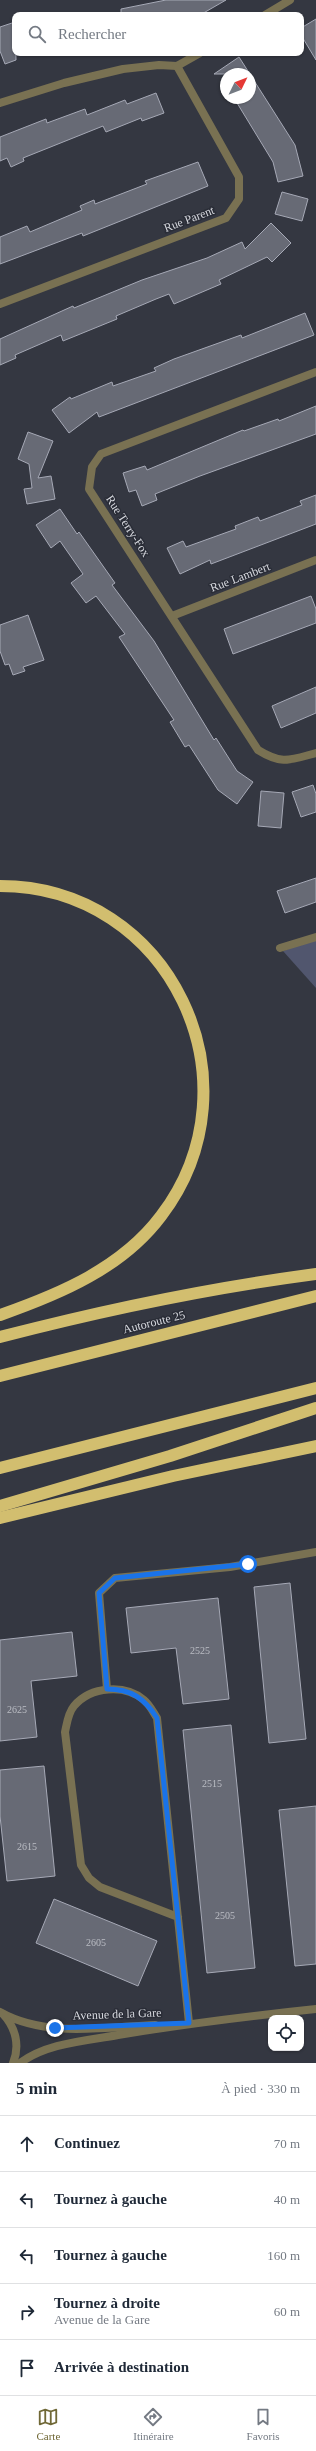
<!DOCTYPE html>
<html lang="fr">
<head>
<meta charset="utf-8">
<style>
  body { margin:0; font-family:Georgia,serif; background:#f6f6f7; color:#1f2937 }
  .controls { position:absolute; right:12px; bottom:12px; display:grid; overflow:hidden; border-radius:8px; box-shadow:0 1px 3px #0004 }
  .controls button { width:36px; height:36px; display:grid; place-items:center; padding:0; border:0; border-bottom:1px solid #e0e1e3; background:#fff; color:#1f2937; font:20px sans-serif }
  .compass { position:absolute; left:220px; top:68px; width:36px; height:36px; border-radius:50%; background:#fff; box-shadow:0 1px 3px #0004; rotate:47deg }
  .stop { position:absolute; width:12px; height:12px; margin:-9px; border:3px solid #1a73e8; border-radius:50%; background:#fff }
  .stop.end { background:#1a73e8; border-color:#fff; box-shadow:0 1px 4px #0008 }
  .list { margin:0; padding:0; list-style:none }
  h2 { display:flex; justify-content:space-between; align-items:center; height:52px; margin:0; padding:0 16px; font-size:17px }
  h2 small { font-size:13px; font-weight:400; color:#747a83 }
  .list li { display:grid; grid-template-columns:26px 1fr auto; gap:12px; align-items:center; box-sizing:border-box; height:56px; padding:0 16px; border-top:1px solid #e0e1e3 }
  .list b { display:block; font-size:15px; white-space:nowrap }
  .list p { margin:0; font-size:13px; white-space:nowrap; color:#747a83 }
  .list em { font-size:13px; font-style:normal; color:#747a83 }
  .icon { flex:none; width:22px; height:22px; fill:none; stroke:currentColor; stroke-width:2; stroke-linecap:round; stroke-linejoin:round }
  .map { position:relative; flex:none; width:316px; height:2063px; overflow:hidden }
  .search { position:absolute; background:#fff; box-shadow:0 1px 3px #0004; left:12px; right:12px; top:12px; height:44px; display:flex; align-items:center; gap:10px; box-sizing:border-box; padding:0 14px; border-radius:8px; color:#747a83; font-size:15px }
  .sheet { height:332px; background:#fff }
  nav { display:flex; justify-content:space-around; align-items:center; box-sizing:border-box; height:56px; border-top:1px solid #e0e1e3; background:#fff; font-size:11px; color:#747a83 }
  nav a { display:grid; justify-items:center; gap:2px }
  nav .on { color:#706836 }
  .map>svg:first-child { display:block }
  .green { fill:#51566e }
  .building { fill:#676a75; stroke:#a6a9b6 }
  .lines { fill:none; stroke-linecap:round; stroke-linejoin:round }
  .service { stroke:#797152; stroke-width:8 }
  .minor { stroke:#797152; stroke-width:8 }
  .tertiary { stroke:#797152; stroke-width:8 }
  .motorway { stroke:#d2be6f; stroke-width:12 }
  .route { stroke:#1a73e8; stroke-width:5 }
  .labels { text-anchor:middle; stroke-width:3; stroke-linejoin:round; paint-order:stroke }
  .number-label { font-size:10px; fill:#bbbdc4 }
  .street-label { font-size:12px; fill:#d7d9df; stroke:#2a2d37 }
</style>
</head>
<body>
<div class="map">
<svg width="316" height="2063" viewBox="0 0 316 2063">
  <rect width="100%" height="100%" fill="#343741"/>
  <path class="green" d="M316,939v49l-33,-37z"/>
  <g class="building">
    <path d="M166,0h60l-26,15h-79v-6z"/>
    <path d="M316,19v41l-15,-25v-7z"/>
    <path d="M15,22l1,38 -11,4 -5,-13v-24z"/>
    <path d="M239,57l56,88 8,31 -25,6 -5,-20 -39,-64h16v-24h-36z"/>
    <path d="M156,93l8,20 -22,8 -1,-3 -35,14 -3,-6 -80,32 1,3 -13,6 -4,-9 -7,3v-24l46,-18 1,4 38,-14 2,6 38,-15 2,4z"/>
    <path d="M198,162l10,24 -125,50 -1,-3 -82,31v-27l27,-11 3,6 52,-22 -2,-4 14,-6 1,4 52,-20 -2,-3z"/>
    <path d="M282,192l26,7 -6,22 -27,-7z"/>
    <path d="M271,223l20,20 -19,19 -5,-5 -48,23 2,4 -47,20 -5,-10 -13,5 -40,17 1,3 -54,22 -2,-6 -46,20 1,3 -16,7v-26l73,-33 1,2 68,-28 65,-22 35,-16 3,7z"/>
    <path d="M305,313l9,22 -215,82 -2,-5 -28,21 -17,-23 18,-13 1,2 41,-17 1,4 43,-15 -2,-3 20,-9 67,-24 1,3z"/>
    <path d="M316,406v28l-116,42 -45,18 2,6 -15,6 -6,-16 -7,2 -6,-19 22,-7 2,4 96,-40 1,1 34,-12 1,2z"/>
    <path d="M28,432l25,9 -15,37 13,-2 4,23 -28,5 -3,-15 8,-1 -3,-24 -11,-5z"/>
    <path d="M316,495v29l-105,40 -1,-4 -30,14 -13,-26 16,-7 3,6 50,-18 -1,-3 23,-9 2,4 42,-16 -2,-4z"/>
    <path d="M60,509l17,25 2,-2 36,51 -3,2 42,56 60,99 2,-2 21,33 16,11 -16,22 -19,-14 -29,-45 -4,2 -15,-25 4,-2 -55,-83 6,-3 -29,-38 -10,7 -15,-20 12,-9 -23,-33 -9,7 -15,-23z"/>
    <path d="M311,596l5,13v14l-83,31 -9,-25z"/>
    <path d="M28,615l16,45 -21,7 2,4 -12,4 -4,-11 -4,1 -5,-14v-26z"/>
    <path d="M316,687v26l-35,15 -9,-22z"/>
    <path d="M313,785l3,9v18l-15,5 -9,-25z"/>
    <path d="M261,791l23,2 -3,35 -23,-2z"/>
    <path d="M316,878v24l-31,11 -8,-22z"/>
    <path d="M290,1583l16,156 -37,4 -15,-156z"/>
    <path d="M218,1598l11,101 -46,5 -7,-56 -45,5 -5,-45z"/>
    <path d="M72,1632l5,44 -46,5 6,56 -37,4v-101z"/>
    <path d="M231,1725l24,243 -48,5 -24,-243z"/>
    <path d="M44,1766l11,110 -48,5 -7,-65v-46z"/>
    <path d="M316,1806v158l-21,2 -16,-156z"/>
    <path d="M54,1899l103,42 -19,45 -102,-43z"/>
  </g>
  <g class="lines">
    <g class="service">
      <path d="M107,1689l-8,-96 16,-15 115,-11 86,-15"/>
      <path d="M178,1917l-78,-30 -11,-9 -8,-13 -16,-133c2,-9 3,-19 9,-26 17,-20 51,-22 70,-6 6,5 9,12 13,18l32,305"/>
    </g>
    <g class="minor">
      <path d="M265,15l25,-15"/>
      <path d="M0,103l64,-20 59,-14 36,-4 18,1 23,-13"/>
      <path d="M0,304l226,-86 13,-19v-22l-62,-111"/>
      <path d="M316,372l-215,82 -9,13 -3,22 169,261c24,15 32,10 58,3"/>
      <path d="M172,616l144,-56"/>
      <path d="M280,948l36,-11"/>
    </g>
    <g class="tertiary">
      <path d="M0,2012c46,26 104,15 155,13"/>
      <path d="M3,2014c13,14 17,32 10,49"/>
      <path d="M20,2063c27,-20 65,-22 98,-28 66,-11 131,-19 198,-26"/>
    </g>
    <g class="motorway">
      <path d="M0,886c170,0 263,196 161,330 -39,52 -101,78 -161,99"/>
      <path d="M0,1337c104,-27 209,-49 316,-63"/>
      <path d="M0,1376l316,-80"/>
      <path d="M0,1468l316,-80"/>
      <path d="M0,1506l170,-50 146,-48"/>
      <path d="M0,1518l173,-42 143,-30"/>
    </g>
  </g>
  <g class="lines">
    <path class="route" d="M55,2028l134,-5 -32,-305c-13,-20 -26,-29 -50,-29l-8,-96 16,-15 133,-14"/>
  </g>
  <g class="labels">
    <g class="number-label">
      <text x="200" y="1654">2525</text>
      <text x="17" y="1713">2625</text>
      <text x="212" y="1787">2515</text>
      <text x="27" y="1850">2615</text>
      <text x="225" y="1919">2505</text>
      <text x="96" y="1946">2605</text>
    </g>
    <g class="street-label">
      <text transform="translate(189 219) rotate(-21)" y="4">Rue Parent</text>
      <text transform="translate(128 526) rotate(57)" y="4">Rue Terry-Fox</text>
      <text transform="translate(240 577) rotate(-21)" y="4">Rue Lambert</text>
      <text transform="translate(154 1322) rotate(-14)" y="4">Autoroute 25</text>
      <text transform="translate(117 2014) rotate(-2)" y="4">Avenue de la Gare</text>
    </g>
  </g>
</svg>
<div class="controls">
<button><svg class="icon" aria-label="locate" viewBox="0 0 24 24"><circle cx="12" cy="12" r="6"/><path d="M12 2v4M12 18v4M2 12h4M18 12h4"/></svg></button>
</div>
<svg class="compass" viewBox="-18 -18 36 36"><path d="M0-13l5 13h-10z" fill="#e53935"/><path d="M0 13l5-13h-10z" fill="#747a83"/></svg>
<div class="stop" style="left:248px;top:1564px"></div>
<div class="stop end" style="left:55px;top:2028px"></div>
<div class="search"><svg class="icon" aria-label="search" viewBox="0 0 24 24"><circle cx="10" cy="10" r="6"/><path d="M15 15l6 6"/></svg>Rechercher</div>
</div>
<section class="sheet">
<h2>5 min<small>À pied · 330 m</small></h2>
<ul class="list">
<li><svg class="icon" aria-label="ahead" viewBox="0 0 24 24"><path d="M12 20V5M6 11l6-6 6 6"/></svg><div><b>Continuez</b></div><em>70 m</em></li>
<li><svg class="icon" aria-label="left" viewBox="0 0 24 24"><path d="M17 20v-9H6M10 6l-5 5 5 5"/></svg><div><b>Tournez à gauche</b></div><em>40 m</em></li>
<li><svg class="icon" aria-label="left" viewBox="0 0 24 24"><path d="M17 20v-9H6M10 6l-5 5 5 5"/></svg><div><b>Tournez à gauche</b></div><em>160 m</em></li>
<li><svg class="icon" aria-label="right" viewBox="0 0 24 24"><path d="M7 20v-9h11M14 6l5 5-5 5"/></svg><div><b>Tournez à droite</b><p>Avenue de la Gare</p></div><em>60 m</em></li>
<li><svg class="icon" aria-label="arrive" viewBox="0 0 24 24"><path d="M6 21V4h12l-3 4 3 4H6"/></svg><div><b>Arrivée à destination</b></div></li>
</ul>
</section>
<nav>
<a class="on"><svg class="icon" aria-label="map" viewBox="0 0 24 24"><path d="M3 6l6-2 6 2 6-2v14l-6 2-6-2-6 2zM9 4v14M15 6v14"/></svg>Carte</a>
<a><svg class="icon" aria-label="directions" viewBox="0 0 24 24"><path d="M12 3l9 9-9 9-9-9zM9 14v-3h6M13 9l2 2-2 2"/></svg>Itinéraire</a>
<a><svg class="icon" aria-label="saved" viewBox="0 0 24 24"><path d="M7 4h10v16l-5-4-5 4z"/></svg>Favoris</a>
</nav>
</body>
</html>
